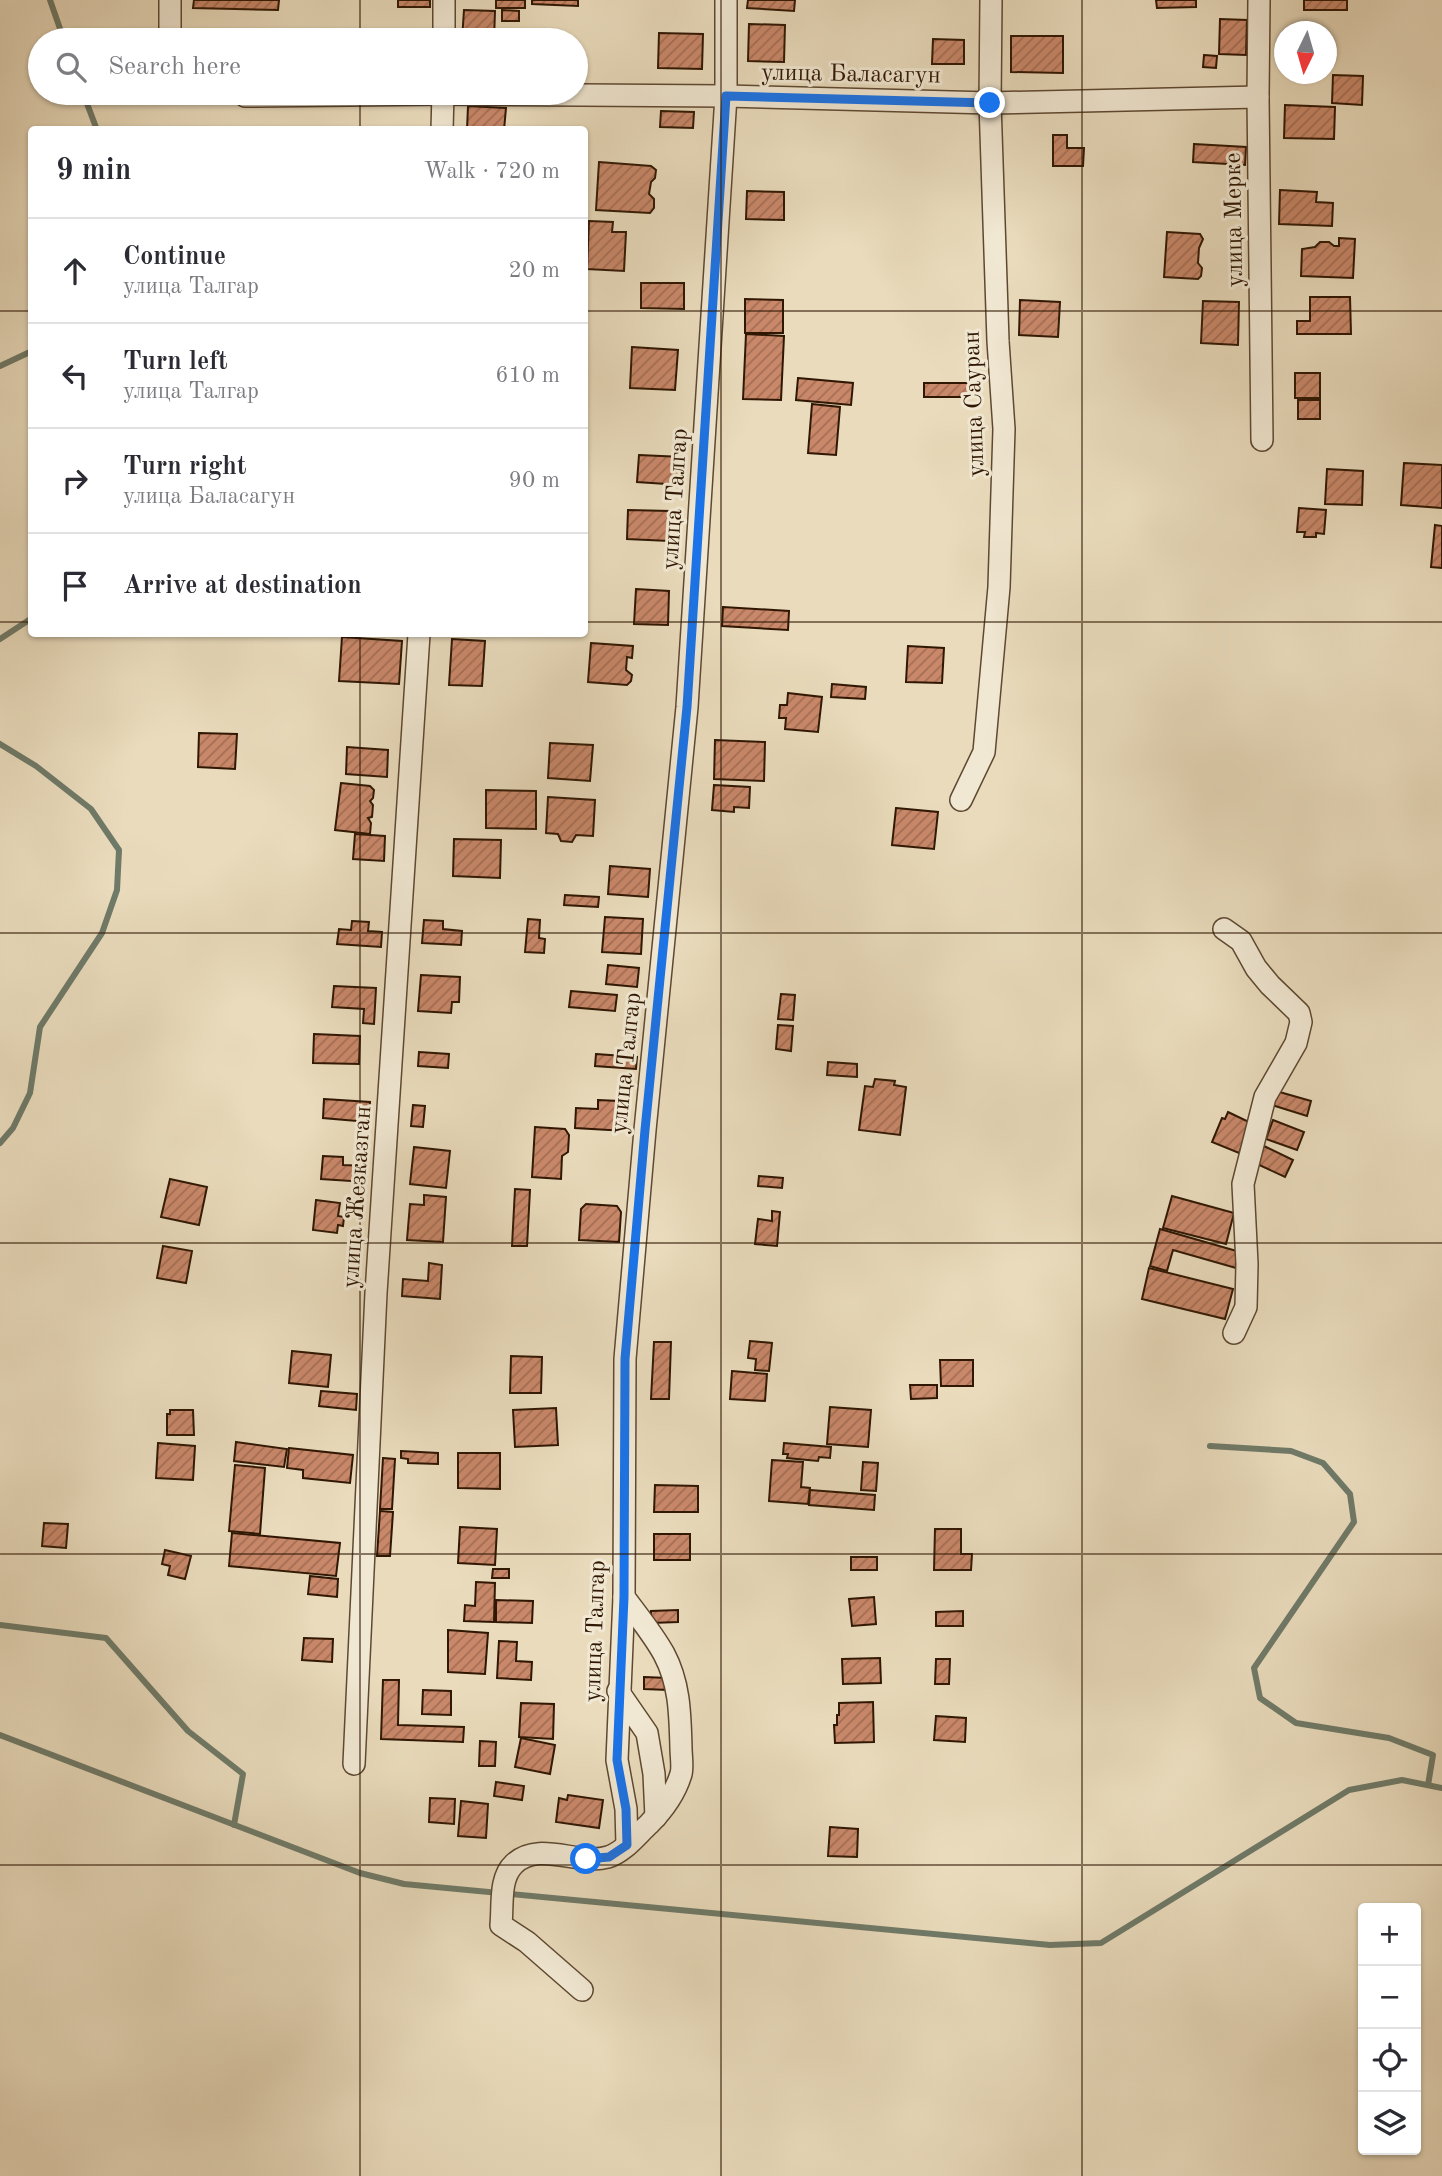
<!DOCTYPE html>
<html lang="en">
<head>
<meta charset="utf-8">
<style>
  body { margin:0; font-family:"Old Standard TT",serif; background:#f2f2f3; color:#2b2b33 }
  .controls { position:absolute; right:21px; bottom:21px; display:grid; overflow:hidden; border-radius:7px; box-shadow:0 2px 5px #0004 }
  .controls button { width:63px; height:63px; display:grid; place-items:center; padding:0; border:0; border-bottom:2px solid #e1e1e2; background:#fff; color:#2b2b33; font:35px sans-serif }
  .compass { position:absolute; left:1274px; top:21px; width:63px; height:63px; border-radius:50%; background:#fff; box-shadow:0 2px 5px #0004; rotate:185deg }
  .stop { position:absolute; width:21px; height:21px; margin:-16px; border:5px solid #1a73e8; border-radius:50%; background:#fff }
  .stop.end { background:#1a73e8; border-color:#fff; box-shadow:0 2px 7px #0008 }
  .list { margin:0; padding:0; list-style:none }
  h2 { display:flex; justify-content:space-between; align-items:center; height:91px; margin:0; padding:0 28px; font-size:30px }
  h2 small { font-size:23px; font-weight:400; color:#7c7c81 }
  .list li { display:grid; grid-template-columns:46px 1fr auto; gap:21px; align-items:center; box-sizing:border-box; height:105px; padding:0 28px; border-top:2px solid #e1e1e2 }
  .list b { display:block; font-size:26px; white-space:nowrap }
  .list p { margin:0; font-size:23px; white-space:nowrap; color:#7c7c81 }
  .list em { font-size:23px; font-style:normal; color:#7c7c81 }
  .icon { flex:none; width:38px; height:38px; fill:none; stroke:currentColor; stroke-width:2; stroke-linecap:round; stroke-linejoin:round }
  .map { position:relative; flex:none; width:1442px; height:2176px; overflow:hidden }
  .search { position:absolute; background:#fff; box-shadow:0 2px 5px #0004; left:28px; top:28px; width:560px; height:77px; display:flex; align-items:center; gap:18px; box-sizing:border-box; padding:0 24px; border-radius:38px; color:#7c7c81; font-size:26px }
  .panel { position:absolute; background:#fff; box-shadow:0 2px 5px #0004; left:28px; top:126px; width:560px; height:511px; border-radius:7px }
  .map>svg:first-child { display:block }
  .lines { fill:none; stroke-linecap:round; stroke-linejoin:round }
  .stream { stroke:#6f7a68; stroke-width:6 }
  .building { fill:url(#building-hatch); stroke:#301703; stroke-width:2 }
  .street-casing { stroke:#5e4831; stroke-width:24 }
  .street { stroke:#f1e8d3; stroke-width:21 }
  .route { stroke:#1a73e8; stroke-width:9 }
  .grid { fill:none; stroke:#301703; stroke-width:2; stroke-opacity:0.55 }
  .labels { text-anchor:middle; stroke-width:6; stroke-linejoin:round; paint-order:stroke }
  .street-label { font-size:24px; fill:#301703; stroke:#f1e8d3 }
</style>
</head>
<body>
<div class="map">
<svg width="1442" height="2176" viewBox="0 0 1442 2176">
  <defs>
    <pattern id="building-hatch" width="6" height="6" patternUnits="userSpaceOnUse" patternTransform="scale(1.75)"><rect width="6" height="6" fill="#c9886a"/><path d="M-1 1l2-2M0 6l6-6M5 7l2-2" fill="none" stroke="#a46e55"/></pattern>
  </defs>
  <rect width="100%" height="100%" fill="#e9dbbc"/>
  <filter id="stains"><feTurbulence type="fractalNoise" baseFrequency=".00286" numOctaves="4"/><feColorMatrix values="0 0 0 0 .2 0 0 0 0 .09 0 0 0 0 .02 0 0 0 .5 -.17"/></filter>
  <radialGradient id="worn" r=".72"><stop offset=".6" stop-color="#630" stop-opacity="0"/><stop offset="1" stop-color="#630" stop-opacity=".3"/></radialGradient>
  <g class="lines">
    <g class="stream">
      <path d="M50,0l14,40"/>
      <path d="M83,93l14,37"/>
      <path d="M0,366l32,-15"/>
      <path d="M0,639l32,-21"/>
      <path d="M0,744l36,22 55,43 28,41 -2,40 -15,43 -62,94 -10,66 -17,35 -13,15"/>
      <path d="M1210,1446l81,5 32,12 27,31 4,28 -100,146 6,30 36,25 93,15 44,17 -5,30"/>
      <path d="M0,1625l106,13 82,93 55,43 -9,51"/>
      <path d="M0,1735l360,138 44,11 646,61 51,-2 248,-153 53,-10 40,8"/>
    </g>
  </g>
  <g class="building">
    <path d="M194,0h85l-1,10 -85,-2z"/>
    <rect x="398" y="0" width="32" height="7"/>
    <rect x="496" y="0" width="29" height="8"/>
    <path d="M532,0h46v6l-46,-2z"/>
    <path d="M748,0h47l-1,11 -47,-3z"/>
    <path d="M1156,0h40v7l-39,1z"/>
    <rect x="1304" y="0" width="43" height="10"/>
    <path d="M464,10l31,1 -1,29h-32z"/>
    <path d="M502,10l17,1v10h-17z"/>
    <path d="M1220,19l27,1 -1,35 -27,-1z"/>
    <path d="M749,24l36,1 -1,37 -36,-1z"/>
    <path d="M389,33l38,1v6h-38z"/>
    <path d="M659,33l44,1 -1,35 -44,-1z"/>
    <path d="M197,34l40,1v5h-40z"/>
    <path d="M1011,36h52v37l-52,-1z"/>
    <path d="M933,39l31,1v24h-32z"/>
    <path d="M1204,55l13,1 -1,12 -13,-1z"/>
    <path d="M1333,75l30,1 -1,29 -30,-2z"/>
    <path d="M1285,105l50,2 -1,32 -50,-1z"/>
    <path d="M468,106l38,2 -2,22h-37z"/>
    <path d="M661,111l33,1 -1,16 -33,-1z"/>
    <path d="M1053,135h14v13h17l-1,18h-30z"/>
    <path d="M1194,144l52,3 -1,18 -52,-3z"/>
    <path d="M599,162l52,4 5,4 -1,8 -4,4 -2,12 5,5v9l-4,5 -54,-3z"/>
    <path d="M1280,190l37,2 -1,10 17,1 -1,23 -53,-2z"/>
    <path d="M747,191l37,1v28l-38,-1z"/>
    <path d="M589,221l24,1 -1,10h14l-2,39 -37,-2z"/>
    <path d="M1167,232l33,2 3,5 -4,9 -1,15 4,5 -1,8 -3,3 -34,-2z"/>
    <path d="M1339,238l16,1 -2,39 -52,-2 1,-27 13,-2 5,-5h9l5,4h5z"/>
    <path d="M641,283h43v26l-43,-1z"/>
    <path d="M1310,297h40l1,37h-54v-13h13z"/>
    <path d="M745,299l38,1v33h-38z"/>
    <path d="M1020,300l40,2 -2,35 -39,-2z"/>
    <path d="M1203,301l36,1 -1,43 -37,-2z"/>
    <path d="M746,334l38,2 -3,64 -38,-1z"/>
    <path d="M632,347l46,3 -3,40 -45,-2z"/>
    <rect x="1295" y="373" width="25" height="25"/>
    <path d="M798,378l55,5 -2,22 -55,-5z"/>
    <rect x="924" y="383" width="45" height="14"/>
    <rect x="1298" y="400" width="22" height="19"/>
    <path d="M812,404l28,3 -4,48 -28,-2z"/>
    <path d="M639,455l44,2 -2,28 -44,-3z"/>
    <path d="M1404,463l38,2v43l-41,-3z"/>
    <path d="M1327,469l36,2 -1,34 -37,-1z"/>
    <path d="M1299,508l27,2 -2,24 -8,-1v4h-12l1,-5h-8z"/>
    <path d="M628,510l42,1 -1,30 -42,-2z"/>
    <path d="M1435,525l7,1v42l-11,-1z"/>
    <path d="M636,589l33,2 -1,34 -34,-1z"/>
    <path d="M723,607l66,4 -1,19 -66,-4z"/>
    <path d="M342,637l60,4 -3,43 -60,-3z"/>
    <path d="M452,639l33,2 -3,45 -33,-1z"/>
    <path d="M591,643l42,3 -1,12 -5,-1 -1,13 6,5 -1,6 -4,4 -39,-3z"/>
    <path d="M908,646l36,2 -2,35 -36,-1z"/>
    <path d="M832,684l34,3 -1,12 -34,-2z"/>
    <path d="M788,693l34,4 -4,35 -33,-3 1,-11h-7l1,-13h7z"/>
    <path d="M199,733l38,1 -2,35 -37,-2z"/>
    <path d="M715,740l50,2 -1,39 -50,-2z"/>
    <path d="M550,743l43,2 -3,36 -42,-3z"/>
    <path d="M347,747l41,3 -1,27 -41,-3z"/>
    <path d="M341,783l29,3 4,4 -1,8 -3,3 3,4 -1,12 -4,1 3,5 -1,11 -35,-4z"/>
    <path d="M714,785l36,2 -1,21 -15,-1v5l-22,-2z"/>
    <path d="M486,790l50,1v38l-50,-1z"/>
    <path d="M548,797l47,3 -2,36 -17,-1 -4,7 -11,-1 -3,-7 -12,-1z"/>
    <path d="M896,808l42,4 -4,37 -42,-4z"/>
    <path d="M355,834l30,2 -1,25 -31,-2z"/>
    <path d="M454,839l47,1 -1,38 -47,-2z"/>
    <path d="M610,866l40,3 -2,28 -40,-3z"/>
    <path d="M565,895l34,2 -1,10 -34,-2z"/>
    <path d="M605,917l38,2 -2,35 -39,-2z"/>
    <path d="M528,919l12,1 -1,18 6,1 -1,14 -19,-1z"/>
    <path d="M424,920l19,1v8l19,2 -1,14 -39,-2z"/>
    <path d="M352,921l17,1 -1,9 14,1 -1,15 -44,-3 2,-15 12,1z"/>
    <path d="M608,965l31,3 -2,19 -31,-3z"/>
    <path d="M421,975l39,2 -1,25h-7l-1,11 -33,-2z"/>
    <path d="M334,986l42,2 -2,36 -11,-1 1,-14 -32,-2z"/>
    <path d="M571,991l46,4 -2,16 -46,-4z"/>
    <path d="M781,994l14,1 -2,25 -15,-1z"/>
    <path d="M778,1025l15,1 -2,25 -15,-2z"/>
    <path d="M314,1034l46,2 -1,28 -46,-1z"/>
    <path d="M419,1052l30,2 -1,14 -30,-2z"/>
    <path d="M596,1054l41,3 -1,12 -41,-3z"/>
    <path d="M828,1062l29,2v13l-30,-2z"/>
    <path d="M875,1079l20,2 -1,4 12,2 -6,48 -41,-5 6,-44 8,1z"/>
    <path d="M1276,1091l35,10 -4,15 -35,-11z"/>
    <path d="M324,1099l46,3 -2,20 -45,-4z"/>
    <path d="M598,1100l21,1v8h8l-1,22 -51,-3 1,-20 22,1z"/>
    <path d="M413,1105l12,1 -2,21 -12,-1z"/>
    <path d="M1228,1112l23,11 -12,30 -27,-11 10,-24 3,1z"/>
    <path d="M1273,1120l31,12 -7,18 -31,-11z"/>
    <path d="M535,1127l30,2 4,6 -1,17 -6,4 -1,23 -29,-2z"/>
    <path d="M1264,1146l29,14 -8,17 -30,-14z"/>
    <path d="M414,1147l36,4 -4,37 -36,-4z"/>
    <path d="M323,1156l20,1v8l24,1 -1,16 -45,-3z"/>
    <path d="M759,1176l24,2 -1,10 -24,-2z"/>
    <path d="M170,1179l37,8 -8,38 -38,-8z"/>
    <path d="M515,1189l15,1 -3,56h-15z"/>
    <path d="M424,1195l22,2 -3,45 -36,-2 3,-36 14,1z"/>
    <path d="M1172,1196l62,17 -8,31 -63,-16z"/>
    <path d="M316,1200l24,3 -2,13 6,1 -1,9 -5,-1 -1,8 -24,-3z"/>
    <path d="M586,1204l31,2 4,6 -2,30 -40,-2 2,-31z"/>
    <path d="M772,1211l8,1 -3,34 -22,-2 3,-25 14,2z"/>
    <path d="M1160,1229l80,23 -4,16 -63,-18 -6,21 -17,-5z"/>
    <path d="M163,1246l29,5 -6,32 -29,-5z"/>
    <path d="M429,1263l13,2 -2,34 -38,-3 1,-17 25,2z"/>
    <path d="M1149,1268l84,21 -8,30 -83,-20z"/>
    <path d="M750,1341l22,2 -3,28 -14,-1 1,-11 -8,-1z"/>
    <path d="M654,1342h17l-2,57h-18z"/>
    <path d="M292,1351l39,4 -3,32 -39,-4z"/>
    <path d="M511,1356l31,1 -1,36h-31z"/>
    <path d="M940,1360h33v26h-32z"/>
    <path d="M732,1371l35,3 -2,27 -35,-2z"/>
    <path d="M910,1385h27v13l-26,1z"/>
    <path d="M321,1391l36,3 -1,16 -37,-4z"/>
    <path d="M830,1407l41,3 -3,37 -41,-3z"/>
    <path d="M556,1408l2,37 -43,2 -2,-37z"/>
    <path d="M170,1410h23l1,25h-27v-21h3z"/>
    <path d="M236,1442l51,7 -3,18 -50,-6z"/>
    <path d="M158,1443l37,3 -2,34 -37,-2z"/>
    <path d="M784,1443l47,4 -1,11 -11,-1 -1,4 -31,-3 1,-4h-5z"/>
    <path d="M289,1448l64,7 -3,28 -47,-5v-8l-16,-2z"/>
    <path d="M401,1451l37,2v11l-30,-1v-4l-7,-1z"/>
    <path d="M458,1453h42v36l-42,-1z"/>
    <path d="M383,1458l12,1 -3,50h-12z"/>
    <path d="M772,1460l31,2 -2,25 9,1 -2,16 -39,-3z"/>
    <path d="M863,1462l15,1 -2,28 -15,-1z"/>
    <path d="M235,1465l30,3 -5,66 -31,-3z"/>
    <path d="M655,1485l43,1v26h-44z"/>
    <path d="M810,1490l65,5 -1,15 -65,-5z"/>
    <path d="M380,1511l13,1 -3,44h-13z"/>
    <path d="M44,1523l24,1 -2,24 -24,-2z"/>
    <path d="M460,1527l37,2 -2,36 -37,-2z"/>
    <path d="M935,1529h26v25h11l-1,16h-37z"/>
    <path d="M232,1533l108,10 -4,33 -107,-10z"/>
    <rect x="654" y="1534" width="36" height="26"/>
    <path d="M165,1550l26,6 -6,23 -17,-4 2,-9 -8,-2z"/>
    <rect x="851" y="1557" width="26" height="13"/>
    <path d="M493,1569h16v9h-17z"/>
    <path d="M310,1576l28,3 -1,18 -29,-3z"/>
    <path d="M476,1582l19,1 -1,39 -30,-1 1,-16 10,1z"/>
    <path d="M874,1597l2,27 -24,2 -3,-27z"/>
    <path d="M496,1600l37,1 -1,22 -36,-1z"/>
    <path d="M678,1610v12l-27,1v-12z"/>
    <path d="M963,1611v15h-27v-14z"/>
    <path d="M448,1630l40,3 -3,41 -37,-2z"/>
    <path d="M304,1638l29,1 -1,23 -30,-2z"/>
    <path d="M499,1641l18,1 -1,19 16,1 -1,18 -34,-2z"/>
    <path d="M880,1658l1,25 -38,1 -1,-25z"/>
    <path d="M936,1659h14l-1,25h-14z"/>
    <path d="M644,1677l24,1v12l-24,-1z"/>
    <path d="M383,1680h16l-1,45 66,2 -1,15 -82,-3z"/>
    <path d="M423,1690l28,1v24l-29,-1z"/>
    <path d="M873,1702l1,40 -39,1 -1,-18h3v-10h2v-12z"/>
    <path d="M521,1703l33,1 -1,35 -34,-2z"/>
    <path d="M936,1716l30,2 -1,24 -31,-2z"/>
    <path d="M521,1738l34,7 -5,29 -35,-7z"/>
    <path d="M480,1741l16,1 -1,24h-16z"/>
    <path d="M496,1782l28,4 -2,14 -28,-4z"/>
    <path d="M568,1795l35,5 -4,28 -43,-6 3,-24 8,2z"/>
    <path d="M430,1798l25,1 -1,25 -25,-2z"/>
    <path d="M461,1801l27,3 -2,34 -28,-2z"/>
    <path d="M830,1827l28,2 -1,28 -29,-1z"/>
  </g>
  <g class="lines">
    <defs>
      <g id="street">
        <path d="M1259,0l-1,97 4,343"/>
        <path d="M170,40v-40"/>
        <path d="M444,40v-40"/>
        <path d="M245,96l198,-2 283,2 264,7 268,-6"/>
        <path d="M442,130l1,-37"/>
        <path d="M961,800l23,-48 15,-165 5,-158 -6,-88 -8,-238 1,-103"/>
        <path d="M1224,929l17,12 15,27 14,17 29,28 2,9 -5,21 -31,54 -22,87 4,80 -1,43 -12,26"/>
        <path d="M618,1691l29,42 7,41 2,43"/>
        <path d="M354,1764l22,-471 43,-659"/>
        <path d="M627,1845l-1,-36 -9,-49 7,-163 1,-238 20,-229 42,-423 39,-611v-96"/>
        <path d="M582,1990l-55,-48 -26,-17c2,-20 -2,-47 13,-61 25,-24 64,2 94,-7 16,-5 29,-22 41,-33 14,-14 26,-30 32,-50 2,-7 0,-18 0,-26 -1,-33 -1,-64 -17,-94 -11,-20 -26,-38 -40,-57"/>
      </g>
    </defs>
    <use href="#street" class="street-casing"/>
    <use href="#street" class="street"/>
  </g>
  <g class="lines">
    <path class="route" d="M586,1859l23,-2 18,-12 -1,-36 -9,-49 7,-163 1,-238 20,-229 42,-423 39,-611 264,7"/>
  </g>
  <path class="grid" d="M360,0v40M721,0v2176M1082,0v2176M360,93v37M0,311h32M584,311h858M0,622h32M584,622h858M360,634v1542M0,933h1442M0,1243h1442M0,1554h1442M0,1865h1442"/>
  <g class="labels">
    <g class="street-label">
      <text transform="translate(851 73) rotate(1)" y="8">улица Баласагун</text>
      <text transform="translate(1233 220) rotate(-91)" y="8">улица Мерке</text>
      <text transform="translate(973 404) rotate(-92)" y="8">улица Сауран</text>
      <text transform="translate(674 499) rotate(-86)" y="8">улица Талгар</text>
      <text transform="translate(625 1063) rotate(-84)" y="8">улица Талгар</text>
      <text transform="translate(356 1197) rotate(-86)" y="8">улица Жезказган</text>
      <text transform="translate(594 1631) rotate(-88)" y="8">улица Талгар</text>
    </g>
  </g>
  <rect width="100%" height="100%" filter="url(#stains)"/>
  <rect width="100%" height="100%" fill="url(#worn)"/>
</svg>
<div class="controls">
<button>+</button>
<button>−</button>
<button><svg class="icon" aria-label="locate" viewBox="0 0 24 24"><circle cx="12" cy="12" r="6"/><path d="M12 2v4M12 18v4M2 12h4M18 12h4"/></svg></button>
<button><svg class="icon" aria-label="layers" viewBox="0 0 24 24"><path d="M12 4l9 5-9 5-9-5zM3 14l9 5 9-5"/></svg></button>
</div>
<svg class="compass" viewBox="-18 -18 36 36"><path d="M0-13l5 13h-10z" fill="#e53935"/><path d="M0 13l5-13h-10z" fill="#7c7c81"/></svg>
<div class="stop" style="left:586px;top:1859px"></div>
<div class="stop end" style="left:990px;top:103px"></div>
<div class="search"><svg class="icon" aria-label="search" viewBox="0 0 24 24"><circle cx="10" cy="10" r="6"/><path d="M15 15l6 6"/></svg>Search here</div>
<section class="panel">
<h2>9 min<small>Walk · 720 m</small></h2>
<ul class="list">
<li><svg class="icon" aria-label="ahead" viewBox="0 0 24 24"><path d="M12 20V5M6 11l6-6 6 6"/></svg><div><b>Continue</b><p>улица Талгар</p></div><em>20 m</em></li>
<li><svg class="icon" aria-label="left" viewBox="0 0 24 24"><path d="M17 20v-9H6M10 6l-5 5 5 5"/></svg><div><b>Turn left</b><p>улица Талгар</p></div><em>610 m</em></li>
<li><svg class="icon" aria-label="right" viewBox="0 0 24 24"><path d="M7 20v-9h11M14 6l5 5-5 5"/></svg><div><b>Turn right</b><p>улица Баласагун</p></div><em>90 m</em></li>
<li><svg class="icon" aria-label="arrive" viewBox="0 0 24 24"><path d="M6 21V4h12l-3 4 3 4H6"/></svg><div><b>Arrive at destination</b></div></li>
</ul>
</section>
</div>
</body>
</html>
